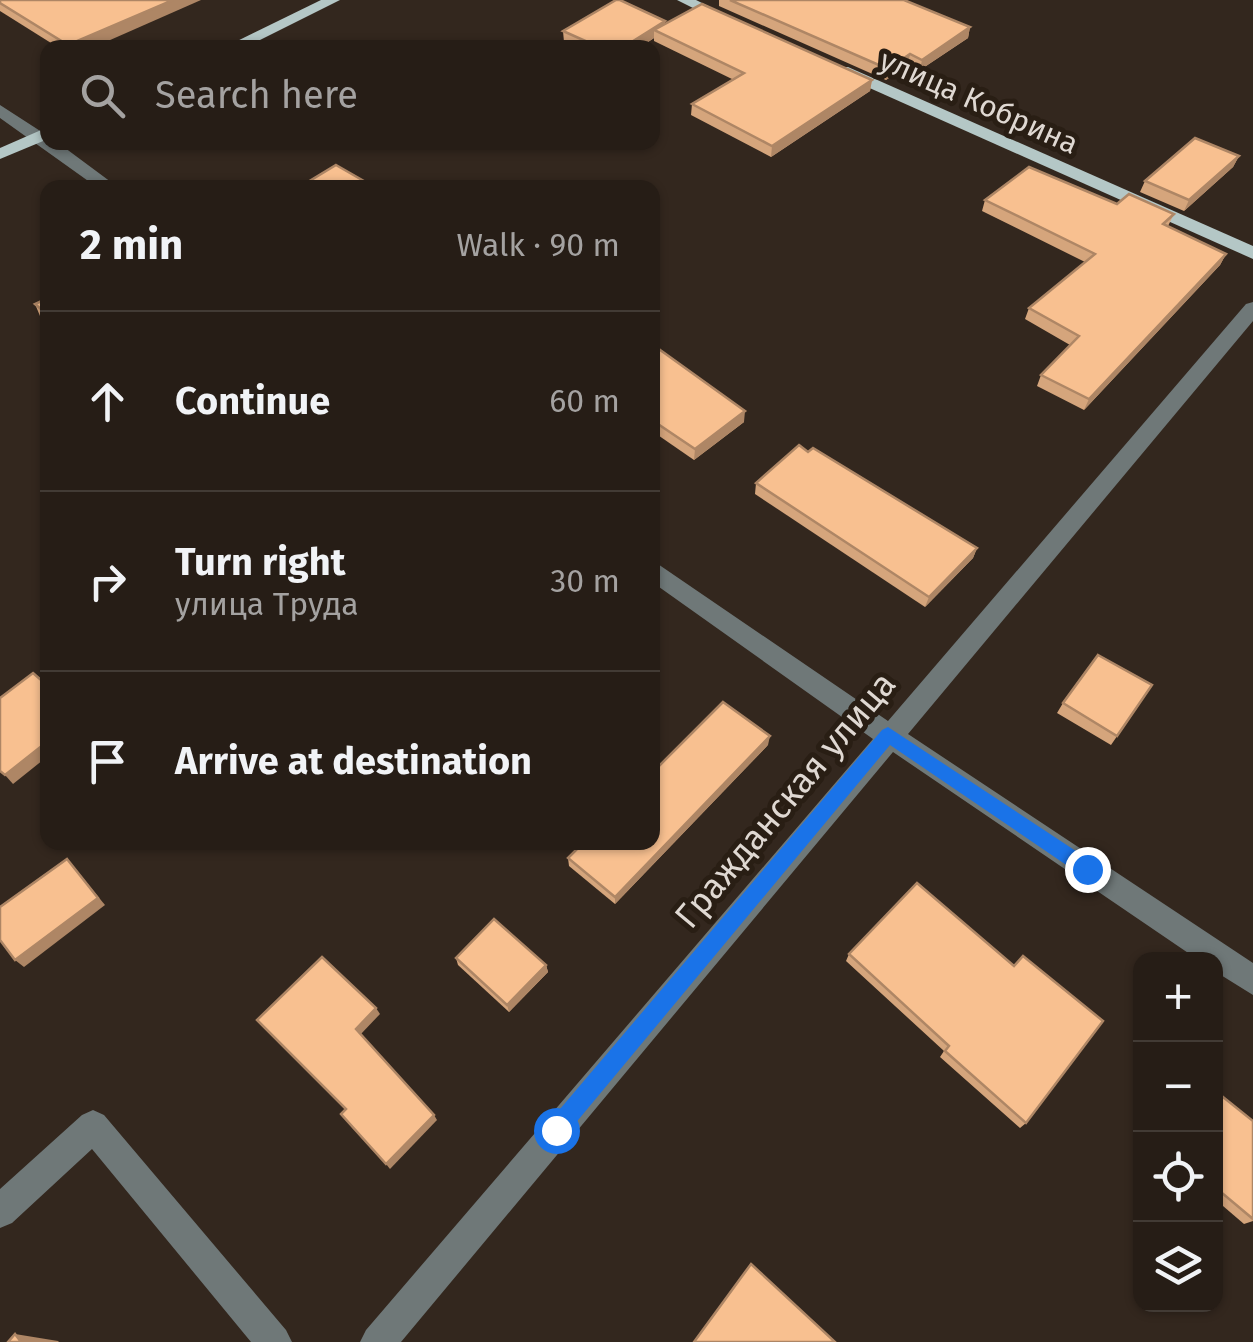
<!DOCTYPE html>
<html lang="en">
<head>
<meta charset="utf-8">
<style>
  body { margin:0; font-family:"Fira Sans",sans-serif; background:#322a23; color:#f1f3f6 }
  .controls { position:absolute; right:30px; bottom:30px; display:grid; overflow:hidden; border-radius:20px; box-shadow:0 2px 8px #0004 }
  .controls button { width:90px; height:90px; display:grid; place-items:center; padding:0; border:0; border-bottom:2px solid #423b35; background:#261d16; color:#f1f3f6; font:50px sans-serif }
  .stop { position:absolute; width:30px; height:30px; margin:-22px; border:8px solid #1a73e8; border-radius:50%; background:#fff }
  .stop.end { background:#1a73e8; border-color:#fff; box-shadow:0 2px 10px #0008 }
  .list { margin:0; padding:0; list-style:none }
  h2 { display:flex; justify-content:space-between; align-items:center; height:130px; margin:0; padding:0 40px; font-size:42px }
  h2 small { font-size:32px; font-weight:400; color:#a4a2a1 }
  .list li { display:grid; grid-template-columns:65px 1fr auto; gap:30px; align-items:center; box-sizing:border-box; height:180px; padding:0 40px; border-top:2px solid #423b35 }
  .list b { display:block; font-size:38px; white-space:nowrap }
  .list p { margin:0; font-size:32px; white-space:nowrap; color:#a4a2a1 }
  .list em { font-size:32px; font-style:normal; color:#a4a2a1 }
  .icon { flex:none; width:55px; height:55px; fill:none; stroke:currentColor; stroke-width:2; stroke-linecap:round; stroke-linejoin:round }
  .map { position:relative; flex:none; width:1253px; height:1342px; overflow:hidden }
  .search { position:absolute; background:#261d16; box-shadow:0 2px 8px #0004; left:40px; top:40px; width:620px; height:110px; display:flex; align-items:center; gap:25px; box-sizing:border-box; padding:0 35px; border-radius:20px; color:#a4a2a1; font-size:38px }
  .panel { position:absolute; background:#261d16; box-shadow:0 2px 8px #0004; left:40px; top:180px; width:620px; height:670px; border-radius:20px }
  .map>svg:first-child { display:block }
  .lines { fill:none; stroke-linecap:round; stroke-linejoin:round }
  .minor { fill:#6f7878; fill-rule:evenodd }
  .major { fill:#b4c7c6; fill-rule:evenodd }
  .wall { fill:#d5a57c }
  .shaded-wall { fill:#ae8665 }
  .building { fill:#f8c090; stroke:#ae8665; stroke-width:2.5 }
  .route { fill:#1a73e8 }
  .labels { text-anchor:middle; stroke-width:10; stroke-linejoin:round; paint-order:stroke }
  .far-street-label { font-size:30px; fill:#dfd8d2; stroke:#291e14 }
  .street-label { font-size:35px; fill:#dfd8d2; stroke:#291e14 }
</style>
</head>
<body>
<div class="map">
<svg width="1253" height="1342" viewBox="0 0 1253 1342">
  <rect width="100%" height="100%" fill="#33271e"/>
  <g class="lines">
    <g class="minor">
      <path d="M0,105l48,31v6h9l62,46h-21l-98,-70z"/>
      <path d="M1253,302v19l-345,413 345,229v32l-37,-23v-13h-19l-304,-207 -492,590h-41l6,-12 507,-591 -221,-157v-22l236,161 358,-417z"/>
      <path d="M93,1110l11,5 182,215 6,12h-41l-159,-193 -80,74 -12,5v-39l82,-74z"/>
    </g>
    <g class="major">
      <path d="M321,0h19l-96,48h-21z"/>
      <path d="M677,0h19l40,20 -13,3z"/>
      <path d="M836,67h12l405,179v13l-417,-186z"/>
      <path d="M48,127v12l-48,20v-11z"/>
    </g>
  </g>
  <g class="wall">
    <path d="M0,0l92,48h-33l-59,-37z"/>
    <path d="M719,0h185l66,27 -2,11 -48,32 -12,-5 -22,15 -167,-74z"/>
    <path d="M665,21v3l207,56 -2,11 -99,66 -80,-42 1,-11 42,-24 -80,-39v-3l-15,10h-63l-12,-6 -1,-11z"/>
    <path d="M1239,156l-6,11 -49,44 -44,-19 5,-11z"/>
    <path d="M985,200l189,14 -6,12 58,28 -6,11 -136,145 -47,-24 4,-11 29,-30 -45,-26 4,-11 56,-46 -103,-51z"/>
    <path d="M48,298v24l-8,-6 -5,-12z"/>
    <path d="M652,349l92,73 -50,38 -42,-29z"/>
    <path d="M756,483l221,65 -4,10 -48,49 -170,-113z"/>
    <path d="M1152,685l-41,60 -54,-32 6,-10z"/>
    <path d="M768,745l-153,159 -46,-38 -1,-8z"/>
    <path d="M849,954l165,12 12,157 -6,5 -80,-71 4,-6 -98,-90z"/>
    <path d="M456,958l90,7 2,7 -39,40 -51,-47z"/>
    <path d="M1223,1097l30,24v100l-9,3 -28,-24v-98z"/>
  </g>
  <g class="shaded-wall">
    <path d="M173,0h28l-109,48h-23l-1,-3z"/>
    <path d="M665,21v10l-11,-1v8l-15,10h-17z"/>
    <path d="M970,27l-2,11 -48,32 2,-10z"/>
    <path d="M910,54l-2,11 -22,15 2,-11z"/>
    <path d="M872,80l-2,11 -99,66 1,-11z"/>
    <path d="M1239,156l-6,11 -49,44 5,-11z"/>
    <path d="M1226,254l-6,11 -136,145 5,-11z"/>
    <path d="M745,411l-1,11 -50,38 1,-11z"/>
    <path d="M977,548l-4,10 -48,49 4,-10z"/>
    <path d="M770,736l-2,9 -153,159v-7z"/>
    <path d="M48,741v15l-35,28 -8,-9z"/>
    <path d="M67,859l38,46 -81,62 -9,-7z"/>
    <path d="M546,965l2,7 -39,40 -2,-7z"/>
    <path d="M376,1008l4,6 -20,21 -4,-6z"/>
    <path d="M434,1115l3,5 -47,49 -4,-5z"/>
    <path d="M15,1334l43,7 1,1h-38z"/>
  </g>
  <g class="building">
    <path d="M0,0h173l-105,45 -68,-42z"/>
    <path d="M616,0h4l45,21 -43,27h-21l-38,-17z"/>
    <path d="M730,0h174l66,27 -48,33 -12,-6 -22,15z"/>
    <path d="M702,4l170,76 -100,66 -80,-42 52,-31 -90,-43z"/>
    <path d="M1195,138l44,18 -50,44 -44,-19z"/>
    <path d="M336,165l40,23h-78z"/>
    <path d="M1029,167l88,37 12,-10 45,20 -11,10 63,30 -137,145 -48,-24 38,-39 -50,-28 66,-54 -110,-54z"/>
    <path d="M48,298v17l-13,-11z"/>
    <path d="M656,347l89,64 -50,38 -43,-29v-71z"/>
    <path d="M799,445l9,7 5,-4 164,100 -48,49 -173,-114z"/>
    <path d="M1098,655l54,30 -35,51 -54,-33z"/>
    <path d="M33,673l15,13v55l-43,34 -5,-4v-73z"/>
    <path d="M723,702l47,34 -155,161 -47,-39 16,-16h68v-69z"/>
    <path d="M67,859l31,39 -83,62 -15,-20v-33z"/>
    <path d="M917,883l97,83 9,-10 80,65 -77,102 -81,-72 4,-5 -100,-92z"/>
    <path d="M494,919l52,46 -39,40 -51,-47z"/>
    <path d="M322,957l54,51 -20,21 78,86 -48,49 -45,-50 5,-5 -89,-89z"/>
    <path d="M1223,1097l30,24v98l-37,-31v-79z"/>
    <path d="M751,1264l84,78h-141z"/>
    <path d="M15,1334l6,8h-13z"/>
  </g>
  <path class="route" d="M888,727l206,136v12h-13l-191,-130 -326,392 -8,3 -7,-3 -3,-7 3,-8 333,-392z"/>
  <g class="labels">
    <g class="far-street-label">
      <text transform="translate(979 102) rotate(24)" y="10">улица Кобрина</text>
    </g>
    <g class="street-label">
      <text transform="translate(785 800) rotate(-50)" y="12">Гражданская улица</text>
    </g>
  </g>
</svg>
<div class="controls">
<button>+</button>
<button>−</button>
<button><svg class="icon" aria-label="locate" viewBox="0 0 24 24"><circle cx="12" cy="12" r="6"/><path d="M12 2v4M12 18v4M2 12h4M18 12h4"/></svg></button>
<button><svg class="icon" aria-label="layers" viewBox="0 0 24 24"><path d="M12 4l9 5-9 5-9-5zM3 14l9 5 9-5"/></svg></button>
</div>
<div class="stop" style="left:556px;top:1130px"></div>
<div class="stop end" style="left:1087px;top:869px"></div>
<div class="search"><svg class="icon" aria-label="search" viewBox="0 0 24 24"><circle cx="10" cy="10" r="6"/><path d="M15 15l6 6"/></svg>Search here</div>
<section class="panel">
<h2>2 min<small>Walk · 90 m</small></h2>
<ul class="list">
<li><svg class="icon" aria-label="ahead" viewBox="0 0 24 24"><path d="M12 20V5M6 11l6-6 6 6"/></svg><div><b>Continue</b></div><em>60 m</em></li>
<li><svg class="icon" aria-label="right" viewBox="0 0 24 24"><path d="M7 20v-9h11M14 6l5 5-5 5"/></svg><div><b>Turn right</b><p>улица Труда</p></div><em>30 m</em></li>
<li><svg class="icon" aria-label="arrive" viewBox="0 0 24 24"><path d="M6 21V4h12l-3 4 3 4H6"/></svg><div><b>Arrive at destination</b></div></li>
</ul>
</section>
</div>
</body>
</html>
